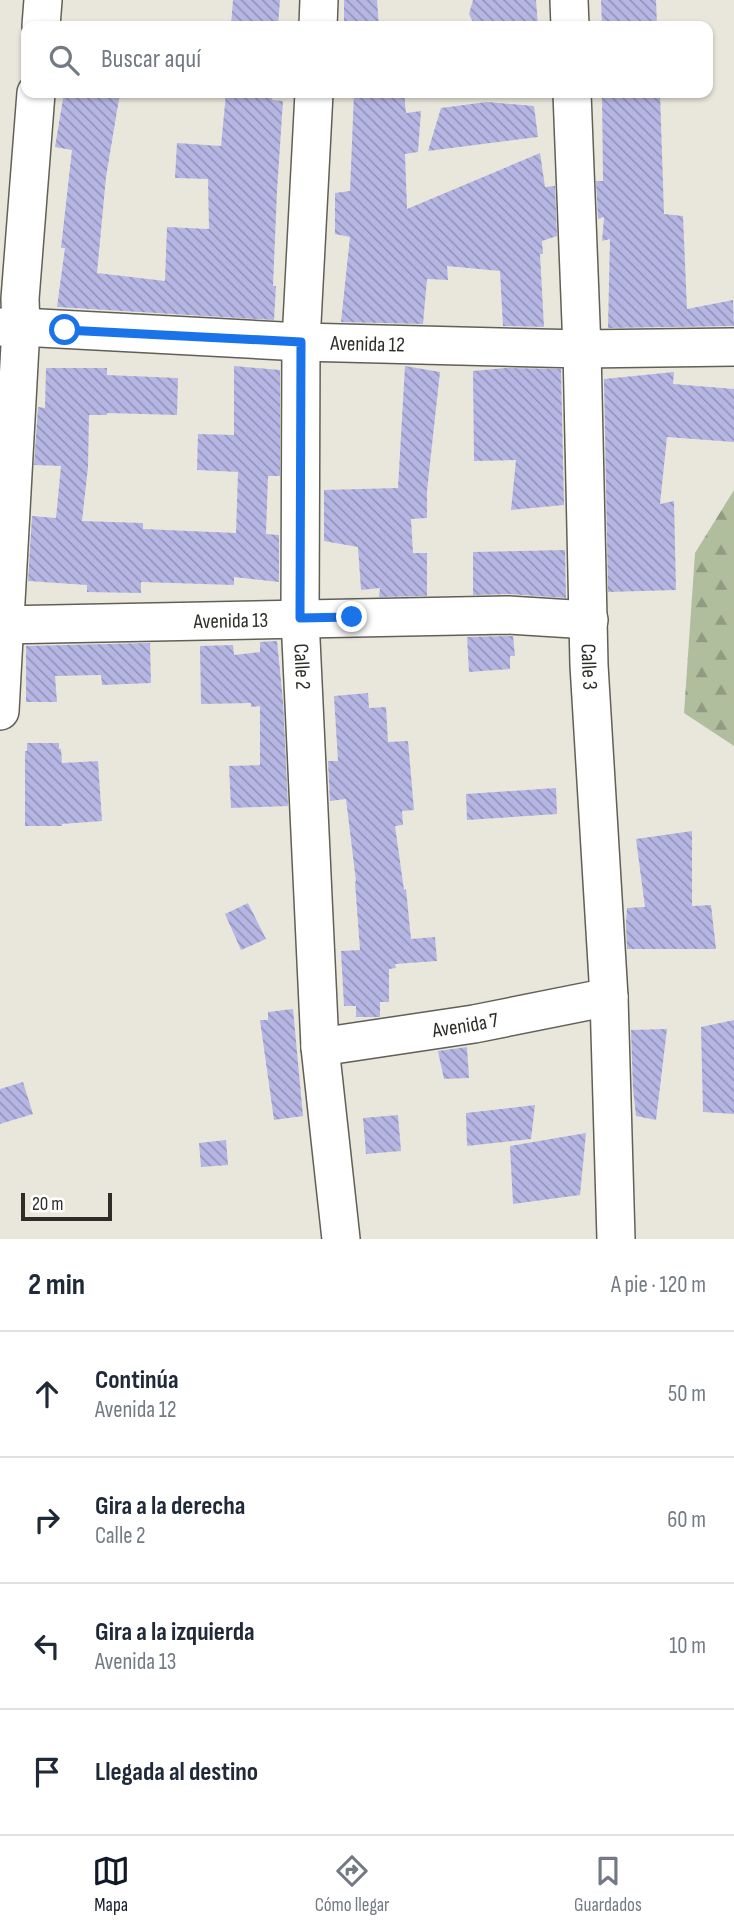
<!DOCTYPE html>
<html lang="es">
<head>
<meta charset="utf-8">
<style>
  body { margin:0; font-family:"Sofia Sans Condensed",sans-serif; background:#f2f2f3; color:#1f2937 }
  .scale { position:absolute; left:21px; bottom:18px; width:91px; box-sizing:border-box; padding-left:7px; border:4px solid #2e2d28; border-top:0; font-size:19px; line-height:24px; white-space:nowrap; color:#2e2d28; -webkit-text-stroke:5px #fff; paint-order:stroke }
  .stop { position:absolute; width:21px; height:21px; margin:-16px; border:5px solid #1a73e8; border-radius:50%; background:#fff }
  .stop.end { background:#1a73e8; border-color:#fff; box-shadow:0 2px 7px #0008 }
  .list { margin:0; padding:0; list-style:none }
  h2 { display:flex; justify-content:space-between; align-items:center; height:91px; margin:0; padding:0 28px; font-size:30px }
  h2 small { font-size:23px; font-weight:400; color:#747a83 }
  .list li { display:grid; grid-template-columns:46px 1fr auto; gap:21px; align-items:center; box-sizing:border-box; height:126px; padding:0 28px; border-top:2px solid #e0e1e3 }
  .list b { display:block; font-size:26px; white-space:nowrap }
  .list p { margin:0; font-size:23px; white-space:nowrap; color:#747a83 }
  .list em { font-size:23px; font-style:normal; color:#747a83 }
  .icon { flex:none; width:38px; height:38px; fill:none; stroke:currentColor; stroke-width:2; stroke-linecap:round; stroke-linejoin:round }
  .map { position:relative; flex:none; width:734px; height:1239px; overflow:hidden }
  .search { position:absolute; background:#fff; box-shadow:0 2px 5px #0004; left:21px; right:21px; top:21px; height:77px; display:flex; align-items:center; gap:18px; box-sizing:border-box; padding:0 24px; border-radius:14px; color:#747a83; font-size:26px }
  .sheet { height:595px; background:#fff }
  nav { display:flex; justify-content:space-around; align-items:center; box-sizing:border-box; height:98px; border-top:2px solid #e0e1e3; background:#fff; font-size:19px; color:#747a83 }
  nav a { display:grid; justify-items:center; gap:4px }
  nav .on { color:#111827 }
  .map>svg:first-child { display:block }
  .forest { fill:url(#forest-firs) }
  .building { fill:url(#building-back-hatch) }
  .lines { fill:none; stroke-linecap:round; stroke-linejoin:round }
  .minor-casing { stroke:#615f56; stroke-width:40 }
  .minor { stroke:#fff; stroke-width:37 }
  .route { stroke:#1a73e8; stroke-width:9 }
  .labels { text-anchor:middle; stroke-width:5; stroke-linejoin:round; paint-order:stroke }
  .street-label { font-size:21px; fill:#2e2d28; stroke:#fff }
</style>
</head>
<body>
<div class="map">
<svg width="734" height="1239" viewBox="0 0 734 1239">
  <defs>
    <pattern id="forest-firs" width="22" height="20" patternUnits="userSpaceOnUse" patternTransform="scale(1.75)"><rect width="22" height="20" fill="#b1be9e"/><path d="M5 1l3.5 6h-7zM16 11l3.5 6h-7z" fill="#909b81"/></pattern>
    <pattern id="building-back-hatch" width="6" height="6" patternUnits="userSpaceOnUse" patternTransform="scale(1.75)"><rect width="6" height="6" fill="#b6b6e4"/><path d="M-1 5l2 2M0 0l6 6M5-1l2 2" fill="none" stroke="#9494b9"/></pattern>
  </defs>
  <rect width="100%" height="100%" fill="#e9e7dc"/>
  <path class="forest" d="M734,490v256l-50,-33 11,-160z"/>
  <g class="building">
    <path d="M233,0h47l-2,26h-47z"/>
    <path d="M344,0h33l2,26h-35z"/>
    <path d="M473,0h63l2,26h-63l-6,-12z"/>
    <path d="M601,0h55l1,26h-55z"/>
    <path d="M64,93h56l-14,84 -9,96 68,8 2,-54 42,2 -1,-50 -33,-1 2,-35 44,3 5,-53h47l-1,7 11,1 -6,90 -4,95h3l-2,34 -217,-13 8,-59h-4l11,-98 -17,-3z"/>
    <path d="M354,93h50l2,20 15,-2 -3,41 -13,2 2,55 133,-56 5,34 10,-1 2,50 -15,5 1,13h-3l4,73 -41,-1 -3,-55 -53,-5 1,14 -21,-1 -4,45 -82,-2 9,-85 -15,-3v-41l15,-2z"/>
    <path d="M602,93h58l4,121 19,2 4,93 46,-9 1,26 -126,2 2,-89 -8,2 2,-24 -6,2 -2,-38h7z"/>
    <path d="M487,102l47,4 4,31 -110,14 13,-43z"/>
    <path d="M234,366l46,4v106h-12l-2,58 13,1v47l-45,-5v8l-93,-3v11l-54,-1v-7l-59,-4 4,-65 24,2 5,-52 -27,-1 4,-58 7,1 1,-40h61v7l71,3 -1,37 -70,-2v2h-18l-1,52 -6,54 61,2v6l93,4 2,-61 -41,-2 1,-36 36,1z"/>
    <path d="M405,366l35,6 -13,119v27l-16,1 2,34h14v43l-48,1 1,-9 -19,2 -3,-43 -34,-6v-51l74,-2z"/>
    <path d="M506,368l55,1 3,136 -53,5 5,-50 -42,1 -1,-90z"/>
    <path d="M674,372l-1,12 61,5v53l-67,-5 -7,67 14,-3 2,89 -68,2 -4,-213z"/>
    <path d="M565,550l1,48 -57,-4 -36,1v-43z"/>
    <path d="M513,636l2,20h-5v13l-41,3 -2,-35z"/>
    <path d="M277,641l6,60 5,105 -57,2 -2,-42 31,-1v-59l-9,1v-4l-50,1 -1,-58 33,-1 1,10 26,-3v-10z"/>
    <path d="M150,643l1,40 -49,2 -1,-10 -46,1 2,26h-31v-56z"/>
    <path d="M368,693l1,15 17,-1 2,35 20,-1 6,69 -12,1 1,14 -8,1 9,64 2,-1 5,50 24,-2 2,24 -42,3 1,4 -7,1v33h-9v15h-24v-11h-12l-3,-55 19,-1 -5,-68 1,-1 -10,-82 -16,2 -2,-40h10l-4,-65z"/>
    <path d="M27,743h32v6h2l1,14 36,-2 4,60 -40,3v2h-37v-75h2z"/>
    <path d="M556,788l1,26 -90,6 -1,-26z"/>
    <path d="M692,831v75l19,-1 5,44h-89l-1,-26 1,-15 18,-1 -9,-68z"/>
    <path d="M248,903l18,36 -25,11 -16,-36z"/>
    <path d="M293,1009l10,107 -29,4 -14,-100h8v-8z"/>
    <path d="M734,1020v94l-31,-2 -2,-85z"/>
    <path d="M667,1029l-11,91 -20,-4 -3,-27 -2,-59z"/>
    <path d="M467,1047l2,31 -25,1 -6,-28z"/>
    <path d="M23,1082l10,32 -33,10v-35z"/>
    <path d="M535,1105l-4,34 -64,7 -1,-33z"/>
    <path d="M398,1115l3,36 -35,3 -3,-36z"/>
    <path d="M586,1133l-6,62 -67,9 -3,-58z"/>
    <path d="M226,1140l2,25 -27,2 -2,-24z"/>
  </g>
  <g class="lines">
    <defs>
      <g id="minor">
        <path d="M569,0l1,26"/>
        <path d="M41,26l2,-26"/>
        <path d="M318,26l1,-26"/>
        <path id="s1" d="M314,93l-13,249 -1,276 20,429 21,192"/>
        <path id="s2" d="M572,93l10,256 7,316 20,332 7,242"/>
        <path id="s3" d="M0,327h21l280,15 281,7 152,-2"/>
        <path id="s4" d="M0,625l508,-10 81,5"/>
        <path d="M0,711l21,-384 -1,-28 16,-206"/>
        <path id="s5" d="M320,1047l154,-23 135,-27"/>
      </g>
    </defs>
    <use href="#minor" class="minor-casing"/>
    <use href="#minor" class="minor"/>
  </g>
  <g class="lines">
    <path class="route" d="M65,330l236,12 -1,276 52,-1"/>
  </g>
  <g class="labels">
    <g class="street-label">
      <text dy="7" stroke="none"><textPath href="#s3" startOffset="368">Avenida 12</textPath></text>
      <text dy="7" stroke="none"><textPath href="#s4" startOffset="231">Avenida 13</textPath></text>
      <text dy="7" stroke="none"><textPath href="#s1" startOffset="574">Calle 2</textPath></text>
      <text dy="7" stroke="none"><textPath href="#s2" startOffset="574">Calle 3</textPath></text>
      <text dy="7" stroke="none"><textPath href="#s5" startOffset="147">Avenida 7</textPath></text>
    </g>
  </g>
</svg>
<div class="scale">20 m</div>
<div class="stop" style="left:65px;top:330px"></div>
<div class="stop end" style="left:352px;top:617px"></div>
<div class="search"><svg class="icon" aria-label="search" viewBox="0 0 24 24"><circle cx="10" cy="10" r="6"/><path d="M15 15l6 6"/></svg>Buscar aquí</div>
</div>
<section class="sheet">
<h2>2 min<small>A pie · 120 m</small></h2>
<ul class="list">
<li><svg class="icon" aria-label="ahead" viewBox="0 0 24 24"><path d="M12 20V5M6 11l6-6 6 6"/></svg><div><b>Continúa</b><p>Avenida 12</p></div><em>50 m</em></li>
<li><svg class="icon" aria-label="right" viewBox="0 0 24 24"><path d="M7 20v-9h11M14 6l5 5-5 5"/></svg><div><b>Gira a la derecha</b><p>Calle 2</p></div><em>60 m</em></li>
<li><svg class="icon" aria-label="left" viewBox="0 0 24 24"><path d="M17 20v-9H6M10 6l-5 5 5 5"/></svg><div><b>Gira a la izquierda</b><p>Avenida 13</p></div><em>10 m</em></li>
<li><svg class="icon" aria-label="arrive" viewBox="0 0 24 24"><path d="M6 21V4h12l-3 4 3 4H6"/></svg><div><b>Llegada al destino</b></div></li>
</ul>
</section>
<nav>
<a class="on"><svg class="icon" aria-label="map" viewBox="0 0 24 24"><path d="M3 6l6-2 6 2 6-2v14l-6 2-6-2-6 2zM9 4v14M15 6v14"/></svg>Mapa</a>
<a><svg class="icon" aria-label="directions" viewBox="0 0 24 24"><path d="M12 3l9 9-9 9-9-9zM9 14v-3h6M13 9l2 2-2 2"/></svg>Cómo llegar</a>
<a><svg class="icon" aria-label="saved" viewBox="0 0 24 24"><path d="M7 4h10v16l-5-4-5 4z"/></svg>Guardados</a>
</nav>
</body>
</html>
